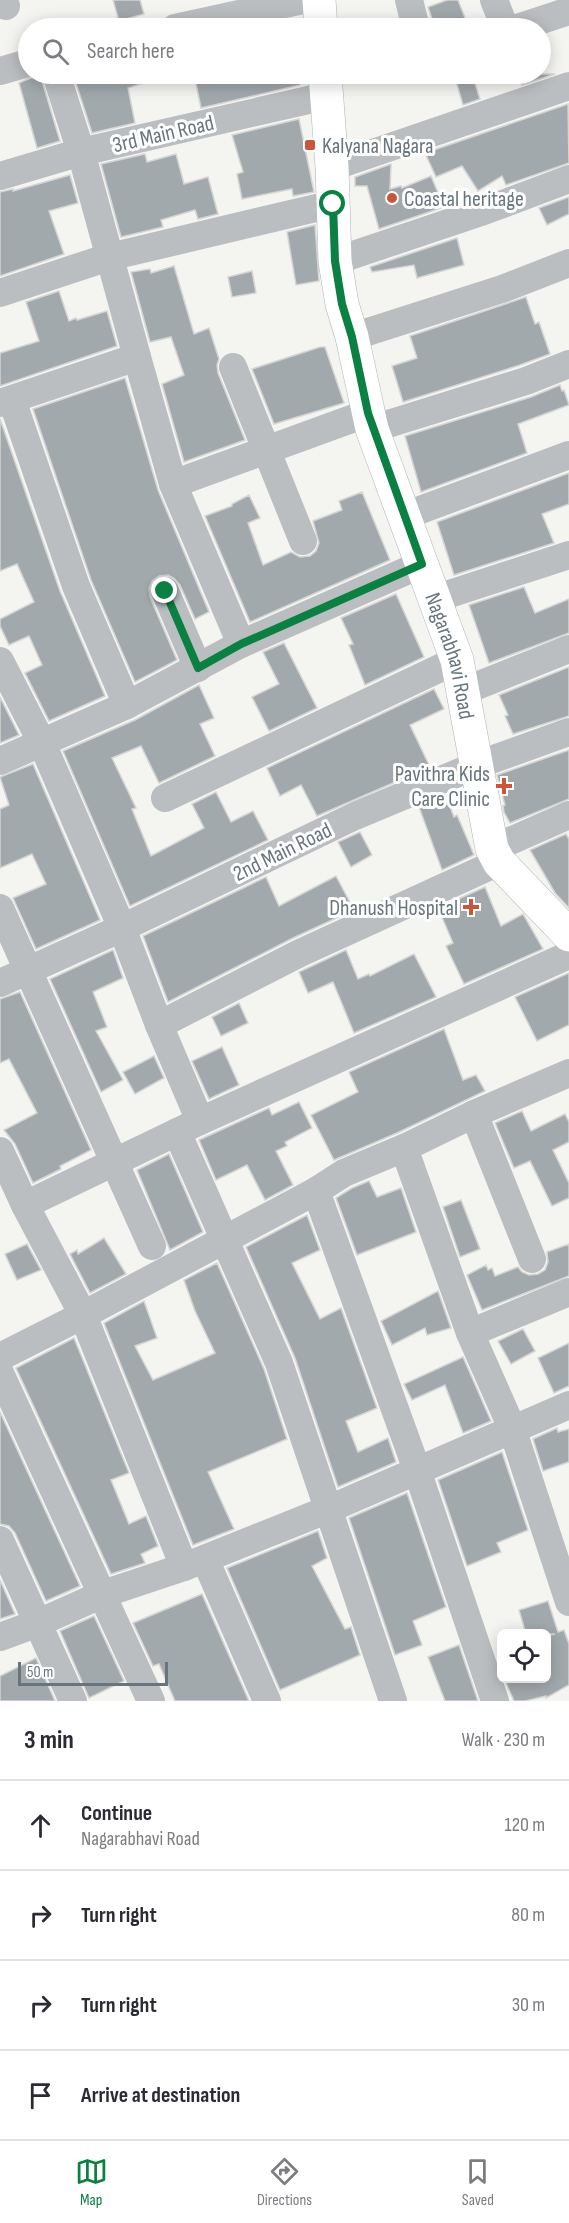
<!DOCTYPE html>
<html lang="en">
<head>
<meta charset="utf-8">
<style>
  body { margin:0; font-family:"Sofia Sans Condensed",sans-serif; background:#f7f7f7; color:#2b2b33 }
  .controls { position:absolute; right:18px; bottom:18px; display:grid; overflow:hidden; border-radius:9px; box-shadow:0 3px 15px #0003 }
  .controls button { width:54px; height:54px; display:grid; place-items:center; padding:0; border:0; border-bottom:2px solid #e1e1e2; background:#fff; color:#2b2b33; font:30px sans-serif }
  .scale { position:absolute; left:18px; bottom:15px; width:150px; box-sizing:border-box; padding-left:6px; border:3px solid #67757e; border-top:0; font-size:16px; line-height:21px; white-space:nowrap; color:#67757e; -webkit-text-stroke:4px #fff; paint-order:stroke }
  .stop { position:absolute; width:18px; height:18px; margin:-14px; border:4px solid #0b8043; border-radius:50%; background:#fff }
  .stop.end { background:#0b8043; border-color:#fff; box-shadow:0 2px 6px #0008 }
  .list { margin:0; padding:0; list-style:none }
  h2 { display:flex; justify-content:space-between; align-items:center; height:78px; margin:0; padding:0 24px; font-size:26px }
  h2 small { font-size:20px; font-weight:400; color:#7c7c81 }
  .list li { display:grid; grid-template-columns:39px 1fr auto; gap:18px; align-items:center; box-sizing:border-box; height:90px; padding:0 24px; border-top:2px solid #e1e1e2 }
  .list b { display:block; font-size:22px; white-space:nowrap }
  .list p { margin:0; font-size:20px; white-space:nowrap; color:#7c7c81 }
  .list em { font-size:20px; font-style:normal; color:#7c7c81 }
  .icon { flex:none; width:33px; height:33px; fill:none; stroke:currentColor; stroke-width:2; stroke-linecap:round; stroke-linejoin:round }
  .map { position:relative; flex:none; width:569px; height:1701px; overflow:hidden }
  .search { position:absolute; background:#fff; box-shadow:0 3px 15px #0003; left:18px; right:18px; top:18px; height:66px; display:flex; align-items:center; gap:15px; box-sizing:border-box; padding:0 21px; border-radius:33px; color:#7c7c81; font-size:22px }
  .sheet { height:438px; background:#fff }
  nav { display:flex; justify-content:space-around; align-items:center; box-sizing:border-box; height:84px; border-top:2px solid #e1e1e2; background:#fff; font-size:16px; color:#7c7c81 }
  nav a { display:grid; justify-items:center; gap:3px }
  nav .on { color:#0b8043 }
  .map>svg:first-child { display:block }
  .building { fill:#a2a9ad; stroke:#d5d5d4; stroke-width:1.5 }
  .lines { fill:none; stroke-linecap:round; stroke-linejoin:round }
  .major-casing { stroke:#aeb2b5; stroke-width:34 }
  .minor { stroke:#babec0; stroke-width:28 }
  .major { stroke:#fff; stroke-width:33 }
  .route { stroke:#0b8043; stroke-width:8 }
  .poi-dot { fill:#cb553a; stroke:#fff; stroke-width:2 }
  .labels { text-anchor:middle; stroke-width:6; stroke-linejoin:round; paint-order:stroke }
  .street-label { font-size:22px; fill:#67757e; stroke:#fff }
  .poi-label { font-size:22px; fill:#67757e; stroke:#fff; text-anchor:start }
</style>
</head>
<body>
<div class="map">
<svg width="569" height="1701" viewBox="0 0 569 1701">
  <rect width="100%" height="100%" fill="#f4f4f1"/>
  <g class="building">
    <path d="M113,0h27l4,14 -25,7z"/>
    <path d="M447,0h11l11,28h-34l-7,-21z"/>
    <path d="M40,74l20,67 -23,7 -18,-65z"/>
    <path d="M73,74h88l1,3 -34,11 7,35 -43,10z"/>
    <path d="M194,74h103l3,11 -99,23z"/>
    <path d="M454,74h18l8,25 -17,6z"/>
    <path d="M516,74h39l-33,11z"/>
    <path d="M568,104l1,59 -63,22 -4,-9 -24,15 -16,-25 -26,11 -11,-24z"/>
    <path d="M299,119l15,73 -21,4 -1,-7 -50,10 -5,-25 6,-2 -11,-37z"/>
    <path d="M145,154l2,8 29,-8 8,30 24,-7 10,37 -20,5 -3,-9 -34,10 2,7 -42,10 -20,-73z"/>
    <path d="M391,164l-1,25 11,-3 1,2 29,-12 13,31 -65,22 -12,-43h-12v-9z"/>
    <path d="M70,175l8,28 -29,8 15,43 -64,22v-84l13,-3v2z"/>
    <path d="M569,197v17l-22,11 -8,-17z"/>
    <path d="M315,225l4,56 -23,4 -9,-53z"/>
    <path d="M457,238l7,27 -47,13 -3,-13 -42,7 -2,-5z"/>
    <path d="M174,266l20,68 15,-6 10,31 -2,6 1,8 27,67 -61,22 -22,-78 22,-9 -13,-38 -21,5 -19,-70 19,-3 1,4z"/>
    <path d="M252,271l4,22 -24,4 -4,-20z"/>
    <path d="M59,291l10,30 7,-3 1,2 30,-9 10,35 -117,40v-33l39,-12 -13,-39z"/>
    <path d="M526,297l9,27 4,-2 11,32 -30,11 -117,37 -11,-36 25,-8 -7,-22z"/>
    <path d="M320,347h5l19,56 -70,21 -22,-55z"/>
    <path d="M125,378l33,112 51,122 -14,7 -15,-34 -6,-7 -6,-3 -9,1 -7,5 -3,7 1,9 27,63 -42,22 -44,-102 -58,-171z"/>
    <path d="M560,385l2,6 2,-1 5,15 -51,19 9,29 -106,39 -16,-56 126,-39z"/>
    <path d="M0,419l60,172 45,105 -56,25 -24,-48 17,-8 -13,-29 -20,9 -9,-19v-7l34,-17 -17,-38 -17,7z"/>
    <path d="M569,473v31l-27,10 12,29 -100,32 -17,-53z"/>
    <path d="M362,492l28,68 -140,62 -45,-106 27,-10v-2l17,-9 11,23 -12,5 15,42 28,-13 9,5 10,-1 6,-5 3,-8 -6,-22 29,-11 -3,-9z"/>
    <path d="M524,587l11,26 34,-14v34l-80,30 -20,-58z"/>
    <path d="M396,594l28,63 -59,28 -16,-40 4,-1 -12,-26z"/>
    <path d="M284,643l33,65 -48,23 -17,-34 27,-13 -16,-32z"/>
    <path d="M569,667v49l-56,18 -8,-18 3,-1 -9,-20z"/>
    <path d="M199,685l15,33 -14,6 15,32 -56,27 -18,-37 -29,12 24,50 -4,1 19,47 53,-28 -12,-24 24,-12 15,30 22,-11 15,29 -138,66 -67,-155 72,-31z"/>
    <path d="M434,689l10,20 -34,16 20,42 -113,49 -16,-31 -21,11 -13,-28z"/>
    <path d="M0,697l19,38 -19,8z"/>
    <path d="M569,750v49l-59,24 -6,-11 -1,-6 2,-1 -8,-30z"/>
    <path d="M33,764l67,156 -64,29 -23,-51 33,-14 -14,-30 -32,14v-59l9,-4 -9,-28z"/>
    <path d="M446,796l8,21 3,-2 17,40 -32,15 -23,-63z"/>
    <path d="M360,832l12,23 -21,12 -13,-25z"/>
    <path d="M566,834l3,5v69l-14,-15 -25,-43z"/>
    <path d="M336,876l18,34 -61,28 -125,64 -25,-66 123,-59 13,29z"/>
    <path d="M485,887l16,39 22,-12 20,35 -79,35 -18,-38 7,-3 -15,-35z"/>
    <path d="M113,950l10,28 -30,14 14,35 -11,4 27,49 -22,12 -51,-113z"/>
    <path d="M346,950l12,29 11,-5 1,2 44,-22 22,43 -82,36 -21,-51 -25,11 -9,-21z"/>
    <path d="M569,973v52l-32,16 -22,-44z"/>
    <path d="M20,992l71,158 -31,16 1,3 -28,14 -18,-39 -11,-14 33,-17 -28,-54 -9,4v-64z"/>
    <path d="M239,1003l9,20 -27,13 -9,-19z"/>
    <path d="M444,1029l19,51 13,-5 9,16 -88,42 -63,27 -23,-45 47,-23 -9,-20z"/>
    <path d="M222,1047l17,38 -30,14 -17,-38z"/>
    <path d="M154,1056l10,22 -29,16 -12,-22z"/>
    <path d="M299,1102l13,26 -27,14 2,4 -11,5 17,34 -28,15 -18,-35 -31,15 -17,-40 70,-32 3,7z"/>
    <path d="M522,1111l9,20 34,-17 4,8v20l-16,8 16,33v15l-17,8 -22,-45 -16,7 -19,-45z"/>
    <path d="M169,1154l34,78 -33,18 -33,-80z"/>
    <path d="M369,1181l8,16 24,-9 15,44 -59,23 -21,-57 16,-10z"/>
    <path d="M461,1200l19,49 -20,8 -17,-50z"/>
    <path d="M307,1215l13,35 -28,13 28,56 21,-11 36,100 -31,13 12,31 30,-14 8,24 -58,25 -43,-129 -49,-111z"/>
    <path d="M104,1238l22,36 -36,19 -20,-39 7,-4 1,4z"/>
    <path d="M27,1244l14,26 -24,10 -12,-26z"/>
    <path d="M569,1244v32l-87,34 -15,-35 19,-10 2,5 4,-2 3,8 23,-9 4,5 7,3 9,-1 7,-4 3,-8 -1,-10z"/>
    <path d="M217,1263l47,106 23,70 -79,33 26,57 -41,16 -89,-222 40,-22 13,37 -22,8 18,34 62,-27 -20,-42 -11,-31z"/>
    <path d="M438,1291l13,37 -24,7 -2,-7 -33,17 -11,-24z"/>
    <path d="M523,1329l12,22 -24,13 -13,-23z"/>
    <path d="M74,1338l55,135 -18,7 18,44 17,-8 12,30 -17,8 4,9 -34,11 -95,-206z"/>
    <path d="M569,1343v43l-15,7 -16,-35z"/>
    <path d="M463,1357l28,64 -28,12 -18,-48 -33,15 -8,-16z"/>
    <path d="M0,1412l80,174 -34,15 -31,-68 -6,-7 -9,-2z"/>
    <path d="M557,1428l1,4 11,-3v33l-26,9 -10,-32z"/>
    <path d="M502,1452l26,78 -31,13 4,9 -34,14 -29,-86z"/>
    <path d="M407,1493l39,114 -33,14 9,24 -27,10 -46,-137z"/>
    <path d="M318,1531l9,27 -15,8 33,63 6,-2 9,28 -80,35 -53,-122z"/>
    <path d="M0,1580l15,34 -15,5z"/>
    <path d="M202,1594l47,107h-74l-16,-37 -6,2 -20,-43z"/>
    <path d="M548,1601l10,31 6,-2 5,14v41l-23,13v-2l-21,5h-11l-8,-18 9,-5h31v-42l9,-2h-29l-7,-24z"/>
    <path d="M94,1616l30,65 -35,17 -29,-67z"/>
    <path d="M459,1645l19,56h-33l-17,-44z"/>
    <path d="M36,1658l19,43h-55v-25z"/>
  </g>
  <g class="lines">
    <defs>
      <g id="major">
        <path d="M319,0l2,28"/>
        <path id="s1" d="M325,74l7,93 3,94 7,43 10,33 20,92 85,231 35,189 7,13 70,73"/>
      </g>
    </defs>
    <use href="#major" class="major-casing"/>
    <g class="minor">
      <path d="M3,0l3,6"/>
      <path d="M409,0l7,28"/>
      <path d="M494,0l11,28"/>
      <path d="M175,28l128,-28"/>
      <path d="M517,28l52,-17"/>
      <path d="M0,71l28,-8"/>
      <path d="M332,167l237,-81"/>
      <path d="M0,176l81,-24 245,-56"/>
      <path d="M335,261l149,-50 85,-32"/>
      <path d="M0,293l109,-36 224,-53"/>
      <path d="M352,337l150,-48 67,-26"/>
      <path d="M137,357l36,127 68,160"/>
      <path d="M233,367l70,174"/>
      <path d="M12,400l64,186 51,119"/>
      <path d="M0,403l137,-46 -56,-205 -25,-78"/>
      <path d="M372,429l154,-48 43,-17"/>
      <path d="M173,484l195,-71"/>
      <path d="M404,516l165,-61"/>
      <path d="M165,591l33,77"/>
      <path d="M434,599l135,-44"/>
      <path d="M0,661l42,82 80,185 37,97 41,96"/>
      <path d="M464,691l105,-42"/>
      <path d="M0,761l127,-56 114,-61 181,-80"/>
      <path d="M165,798l292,-138"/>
      <path d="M492,849l77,-34"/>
      <path d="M0,908l152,338"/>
      <path d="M0,983l122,-55 233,-112 122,-51 92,-33"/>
      <path d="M159,1025l141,-72 199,-91"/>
      <path d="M474,1114l58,145"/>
      <path d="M177,1132l102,231 114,338"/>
      <path d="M404,1148l66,185 42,95 57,174"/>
      <path d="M0,1151l25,54"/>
      <path d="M316,1191l101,279 78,231"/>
      <path d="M470,1333l99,-41"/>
      <path d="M0,1357l83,-42 233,-124 28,-18 60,-25 70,-34 95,-41"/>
      <path d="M0,1373l151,328"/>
      <path d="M0,1540l73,161"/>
      <path d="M205,1559l62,142"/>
      <path d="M184,1567l-101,-252 -58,-110 175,-84 369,-166"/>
      <path d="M0,1637l38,-14 65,-29 81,-27 145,-58 240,-104"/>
    </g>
    <use href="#major" class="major"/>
  </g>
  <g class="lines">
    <path class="route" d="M165,591l33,77 43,-24 181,-80 -54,-151 -16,-76 -10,-33 -7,-43 -2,-57"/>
  </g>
  <g class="poi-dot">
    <rect x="304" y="139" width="12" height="12" rx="3"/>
    <circle cx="392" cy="198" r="6"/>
    <path d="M501 777h6v6h6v6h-6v6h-6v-6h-6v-6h6z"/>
    <path d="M468 898h6v6h6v6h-6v6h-6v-6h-6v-6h6z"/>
  </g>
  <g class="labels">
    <g class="street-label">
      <text transform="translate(163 133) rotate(-13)" y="8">3rd Main Road</text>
      <text dy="8" stroke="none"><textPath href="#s1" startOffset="600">Nagarabhavi Road</textPath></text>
      <text transform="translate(282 851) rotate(-26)" y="8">2nd Main Road</text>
    </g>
    <g class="poi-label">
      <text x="322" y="153">Kalyana Nagara</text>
      <text x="404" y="206">Coastal heritage</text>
      <text x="490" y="781" text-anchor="end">Pavithra Kids<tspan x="490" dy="25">Care Clinic</tspan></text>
      <text x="458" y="915" text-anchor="end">Dhanush Hospital</text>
    </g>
  </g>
</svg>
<div class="controls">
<button><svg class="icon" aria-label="locate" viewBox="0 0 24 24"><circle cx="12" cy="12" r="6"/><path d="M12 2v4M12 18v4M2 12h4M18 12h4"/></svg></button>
</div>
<div class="scale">50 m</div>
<div class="stop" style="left:333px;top:204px"></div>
<div class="stop end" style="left:165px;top:591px"></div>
<div class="search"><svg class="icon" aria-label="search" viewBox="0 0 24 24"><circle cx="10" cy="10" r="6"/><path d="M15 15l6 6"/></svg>Search here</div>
</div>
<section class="sheet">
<h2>3 min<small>Walk · 230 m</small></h2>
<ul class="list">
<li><svg class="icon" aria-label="ahead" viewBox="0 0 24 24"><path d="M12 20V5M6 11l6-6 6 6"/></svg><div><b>Continue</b><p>Nagarabhavi Road</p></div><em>120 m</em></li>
<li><svg class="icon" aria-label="right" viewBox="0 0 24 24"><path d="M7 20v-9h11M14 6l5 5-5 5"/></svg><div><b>Turn right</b></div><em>80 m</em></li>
<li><svg class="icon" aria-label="right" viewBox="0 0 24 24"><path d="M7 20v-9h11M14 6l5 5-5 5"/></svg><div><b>Turn right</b></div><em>30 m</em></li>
<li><svg class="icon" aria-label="arrive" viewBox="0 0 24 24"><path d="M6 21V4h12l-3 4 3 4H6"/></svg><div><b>Arrive at destination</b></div></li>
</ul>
</section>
<nav>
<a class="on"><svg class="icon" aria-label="map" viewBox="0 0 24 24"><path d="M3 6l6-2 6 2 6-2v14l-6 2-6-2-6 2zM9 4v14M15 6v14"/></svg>Map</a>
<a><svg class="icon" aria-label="directions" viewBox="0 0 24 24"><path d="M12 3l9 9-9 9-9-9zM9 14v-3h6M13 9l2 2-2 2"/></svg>Directions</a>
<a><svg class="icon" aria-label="saved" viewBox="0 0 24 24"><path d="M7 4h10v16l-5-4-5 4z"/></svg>Saved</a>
</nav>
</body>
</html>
